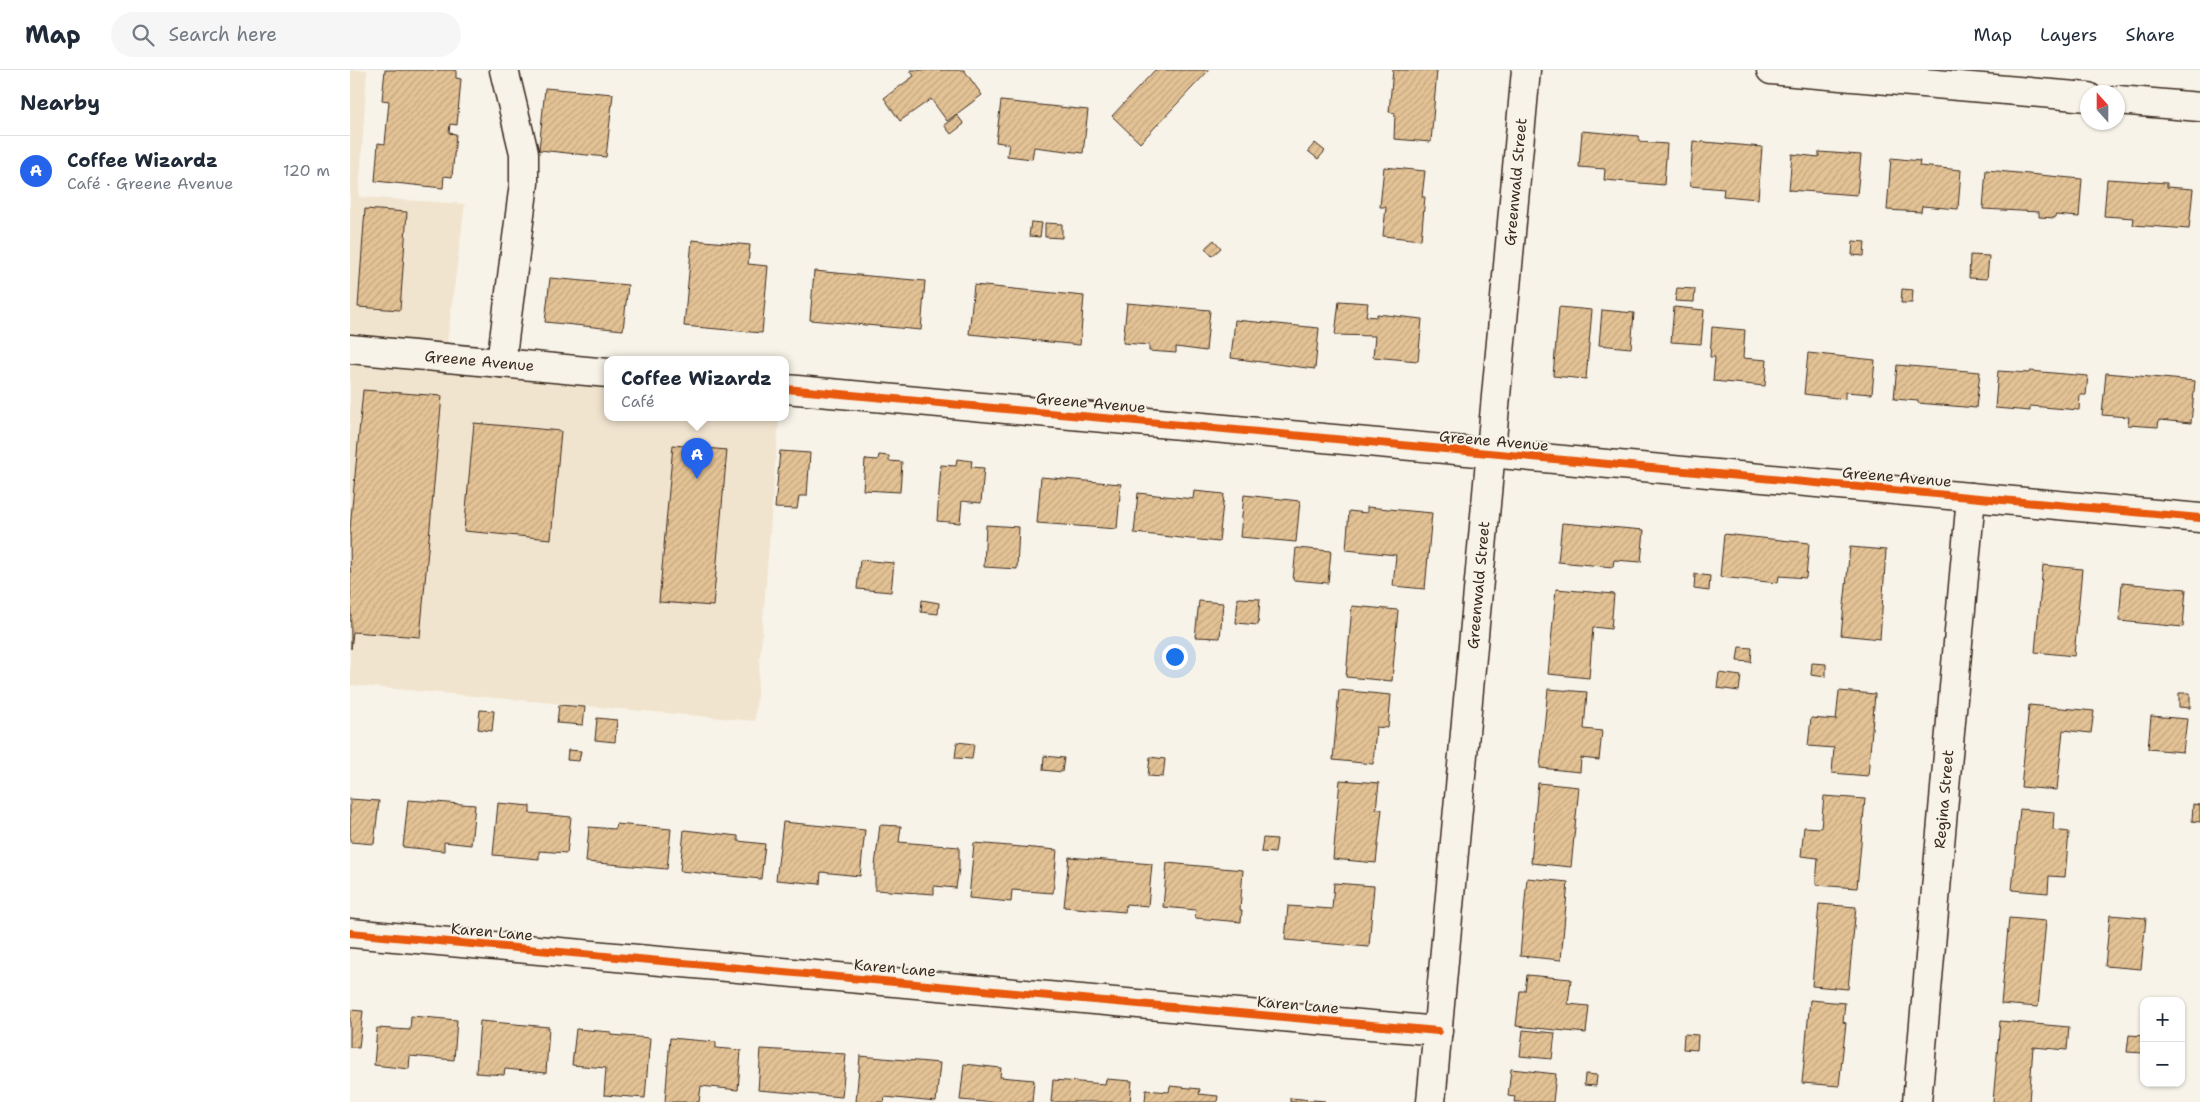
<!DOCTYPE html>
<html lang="en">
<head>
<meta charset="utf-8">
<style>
  body { margin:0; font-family:"Shantell Sans",sans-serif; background:#f6f6f7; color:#1f2937 }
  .controls { position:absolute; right:15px; bottom:15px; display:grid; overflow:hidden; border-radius:10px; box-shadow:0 1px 4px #0004 }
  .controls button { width:45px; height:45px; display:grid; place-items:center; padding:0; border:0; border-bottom:1px solid #e0e1e3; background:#fff; color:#1f2937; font:25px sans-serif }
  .compass { position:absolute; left:1730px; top:15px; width:45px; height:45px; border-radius:50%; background:#fff; box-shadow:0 1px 4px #0004; rotate:339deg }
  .you { position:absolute; left:824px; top:586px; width:18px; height:18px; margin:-12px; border:4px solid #fff; border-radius:50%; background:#1a73e8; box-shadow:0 0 0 8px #1a73e833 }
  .badge { display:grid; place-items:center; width:32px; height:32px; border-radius:50%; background:#2563eb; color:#fff; font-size:16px; font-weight:700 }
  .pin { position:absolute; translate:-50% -41px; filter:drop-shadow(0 1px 2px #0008) }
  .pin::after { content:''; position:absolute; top:26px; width:18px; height:15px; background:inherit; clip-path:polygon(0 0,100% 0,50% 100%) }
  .popup { position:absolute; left:254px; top:286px; width:185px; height:65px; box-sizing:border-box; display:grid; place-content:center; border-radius:10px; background:#fff; filter:drop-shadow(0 1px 4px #0005); font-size:16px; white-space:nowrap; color:#747a83 }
  .popup b { font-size:19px; color:#1f2937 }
  .popup::after { content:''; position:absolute; left:50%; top:100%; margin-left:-10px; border:10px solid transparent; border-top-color:#fff }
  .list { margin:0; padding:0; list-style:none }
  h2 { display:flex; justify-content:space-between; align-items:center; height:65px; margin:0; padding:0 20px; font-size:21px }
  h2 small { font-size:16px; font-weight:400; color:#747a83 }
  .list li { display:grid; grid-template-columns:32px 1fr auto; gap:15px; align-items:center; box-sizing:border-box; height:70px; padding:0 20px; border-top:1px solid #e0e1e3 }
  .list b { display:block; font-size:19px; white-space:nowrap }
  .list p { margin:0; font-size:16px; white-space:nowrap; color:#747a83 }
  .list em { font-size:16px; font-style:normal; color:#747a83 }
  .icon { flex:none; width:28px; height:28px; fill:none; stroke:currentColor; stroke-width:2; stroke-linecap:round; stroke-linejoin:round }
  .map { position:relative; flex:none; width:1850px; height:1032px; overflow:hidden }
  header { display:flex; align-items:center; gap:30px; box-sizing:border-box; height:70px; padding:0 25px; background:#fff; border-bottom:1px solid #e0e1e3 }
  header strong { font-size:24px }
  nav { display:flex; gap:28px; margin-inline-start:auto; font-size:18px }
  .search { width:350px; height:45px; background:#f6f6f7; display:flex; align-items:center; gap:12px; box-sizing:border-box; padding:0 18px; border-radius:28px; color:#747a83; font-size:19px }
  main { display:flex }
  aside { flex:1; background:#fff }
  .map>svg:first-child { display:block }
  .built { fill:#f1e4cf }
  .building { fill:url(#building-hatch); stroke:#3b2a1e }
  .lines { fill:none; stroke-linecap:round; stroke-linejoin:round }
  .minor-casing { stroke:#3b2a1e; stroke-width:31 }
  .minor { stroke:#f7f3e8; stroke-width:28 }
  .cycleway-casing { stroke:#f7f3e8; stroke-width:11 }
  .cycleway { stroke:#e8590c; stroke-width:8 }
  .labels { text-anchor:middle; stroke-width:4; stroke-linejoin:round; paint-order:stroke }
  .street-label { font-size:15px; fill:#3b2a1e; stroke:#f7f3e8 }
</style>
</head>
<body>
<header>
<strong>Map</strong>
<div class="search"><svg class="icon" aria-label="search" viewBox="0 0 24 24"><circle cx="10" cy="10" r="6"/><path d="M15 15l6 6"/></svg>Search here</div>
<nav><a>Map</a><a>Layers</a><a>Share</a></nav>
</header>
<main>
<aside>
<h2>Nearby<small></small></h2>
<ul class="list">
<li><span class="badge">A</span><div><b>Coffee Wizardz</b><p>Café · Greene Avenue</p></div><em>120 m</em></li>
</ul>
</aside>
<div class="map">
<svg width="1850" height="1032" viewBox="0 0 1850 1032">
  <defs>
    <pattern id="building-hatch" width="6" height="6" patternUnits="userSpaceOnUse" patternTransform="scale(1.25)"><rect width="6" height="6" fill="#e3c295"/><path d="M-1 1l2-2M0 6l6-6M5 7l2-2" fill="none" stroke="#c4a780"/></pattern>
  </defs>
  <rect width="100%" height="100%" fill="#f7f3e8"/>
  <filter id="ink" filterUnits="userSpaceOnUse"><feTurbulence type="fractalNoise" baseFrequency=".02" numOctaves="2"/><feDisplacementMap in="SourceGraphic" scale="10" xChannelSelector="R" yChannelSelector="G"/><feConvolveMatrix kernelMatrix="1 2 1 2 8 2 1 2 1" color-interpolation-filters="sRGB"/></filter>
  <g filter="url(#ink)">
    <path class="built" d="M0,0h17l-8,127 106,7 -20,154 163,15v45h171l-24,303 -405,-36z"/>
    <g class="building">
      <path d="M35,0h71v8l5,1 -4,46 -7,-1 -1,9 7,1 -4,43 -8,-1 -1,12 -68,-7 3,-38 7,1 4,-43 -7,-1z"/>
      <path d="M560,0h54l18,25 -35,26 -16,-22 -31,22 -16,-23 30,-22z"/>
      <path d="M805,0h54l-69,73 -28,-27z"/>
      <path d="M1043,0h44l-6,72 -37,-3 1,-26 -6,-1z"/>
      <path d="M195,18l68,6 -7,63 -67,-7z"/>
      <path d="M651,31l87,9 -5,43 -49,-6 -2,12 -25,-3 2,-12 -13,-2z"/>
      <path d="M607,45l7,9 -13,10 -7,-9z"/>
      <path d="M1232,61l57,5v6l28,2 -3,41 -60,-5 1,-11 -26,-2z"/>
      <path d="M1343,71l69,6 -4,52 -35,-3 1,-7 -34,-3z"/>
      <path d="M965,73l10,8 -7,8 -10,-8z"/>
      <path d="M1469,82l42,3 -4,40 -68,-5 3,-36 27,3z"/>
      <path d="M1541,88l29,3 -1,5 42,4 -3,39 -36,-3 -1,6 -34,-2z"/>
      <path d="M1034,97l41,4 -3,26h3l-4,43 -38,-4 3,-29h-6z"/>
      <path d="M1636,100l96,9 -3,38 -24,-2v3l-16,-1v-5l-56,-3z"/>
      <path d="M1757,109l60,4v4l26,2 -4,40 -56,-4 1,-7 -30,-2z"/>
      <path d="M15,139l42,3 -7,98 -42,-3z"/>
      <path d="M681,152l11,1 -2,14 -11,-1z"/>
      <path d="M695,153l17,1v14l-17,-1z"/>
      <path d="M342,170l58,5 -2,19 20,2 -6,67 -78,-7z"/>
      <path d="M864,170l7,8 -9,8 -7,-8z"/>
      <path d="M1503,171l12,1 -1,14 -12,-1z"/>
      <path d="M1620,185l19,1 -2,23 -18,-1z"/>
      <path d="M464,201l111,10 -4,49 -111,-10z"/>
      <path d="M200,208l78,7 -5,45 -78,-8z"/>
      <path d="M624,215l110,11 -4,49 -111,-11z"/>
      <path d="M1327,218l18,1 -1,13 -19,-1z"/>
      <path d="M1552,219l11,1 -1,13h-11z"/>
      <path d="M989,231l29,2 -2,13 10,1 1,-3 45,5 -4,42 -45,-4 2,-21 -40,-1z"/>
      <path d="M777,233l83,7 -4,41 -30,-4v6l-27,-2v-6l-26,-2z"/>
      <path d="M1209,237l33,3 -6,69 -33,-3z"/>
      <path d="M1324,237l30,3 -3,34 -30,-2z"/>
      <path d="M1252,240l32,3 -3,35 -32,-3z"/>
      <path d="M885,250l84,8 -4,41 -84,-11z"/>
      <path d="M1362,257l33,3 -2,28 24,2 -2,26 -52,-5 2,-24h-5z"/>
      <path d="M1458,283l67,7 -3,34 -27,-2v7l-41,-5z"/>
      <path d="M1547,295l83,7 -4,36 -58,-5v-2l-24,-2z"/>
      <path d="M1648,301l31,2 1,-2 58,5 -2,19h-6l-1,15 -49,-4v5l-35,-3z"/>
      <path d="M1756,303l89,8 -4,42 -32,-3 -1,7 -30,-2 1,-8 -27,-2z"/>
      <path d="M13,320l79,6 -22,241 -67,-5 -2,17 -1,-120z"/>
      <path d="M124,353l87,8 -10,108 -87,-8z"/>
      <path d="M323,375l54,5 -14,156 -54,-4z"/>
      <path d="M430,381l30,2 -3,43h-8l-2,13 -22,-1z"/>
      <path d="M529,385l10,1v5l13,1 -2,30 -37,-2 2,-31 13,1z"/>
      <path d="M607,389l15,2 -1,6 13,1 -3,35 -19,-2 -2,22 -23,-2 4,-56 15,1z"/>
      <path d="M691,407l80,7 -4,45 -80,-6z"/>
      <path d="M844,421l30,3 -5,48 -85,-9 4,-40 55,6z"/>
      <path d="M894,425l56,6 -4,41 -56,-5z"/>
      <path d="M1017,437l65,6 -7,76 -32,-3 3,-31 -50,-5 3,-39 18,2z"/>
      <path d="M1212,453l82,7 -3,32 -27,-2 -1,7 -55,-5z"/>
      <path d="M636,455l33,2 -2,42 -33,-2z"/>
      <path d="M1374,464l85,9 -3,35 -27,-2 -1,7 -58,-6z"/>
      <path d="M1500,477l36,3 -6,89 -39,-4z"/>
      <path d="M946,478l35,3 -3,32 -35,-3z"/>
      <path d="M510,490l34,3 -3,29 -34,-3z"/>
      <path d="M1693,495l39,4 -8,87 -39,-4z"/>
      <path d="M1345,504l15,2 -1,15 -15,-2z"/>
      <path d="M1772,513l64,6 -3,38 -64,-6z"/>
      <path d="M1206,519l58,5 -3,35 -18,-2 -4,51 -41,-4z"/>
      <path d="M888,528l22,1 -2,26 -22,-2z"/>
      <path d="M572,530l17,3 -1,11 -17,-2z"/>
      <path d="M849,531l24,2 -3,35 -25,-1z"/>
      <path d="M1002,536l46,4 -6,71 -46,-4z"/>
      <path d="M1389,577l13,1 -1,14 -14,-1z"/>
      <path d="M1462,593l14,1v13l-15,-2z"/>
      <path d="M1369,603l22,3 -2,15 -22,-3z"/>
      <path d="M1198,619l39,3 -3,37 18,2 -3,29 -18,-2 -1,14 -40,-4z"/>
      <path d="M989,620l52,5 -3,33 -12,-1 -3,37 -40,-4z"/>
      <path d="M1489,621l36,3 -7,82 -36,-3 2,-25 -26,-2 3,-28 25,2z"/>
      <path d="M1829,623h11v15l-11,-1z"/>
      <path d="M209,635l26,2 -2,18 -26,-2z"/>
      <path d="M1679,635l65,6 -3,22 -28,-3 -6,60 -36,-3z"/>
      <path d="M130,640l14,1 -2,20 -14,-2z"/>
      <path d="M1801,646l36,3 -4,33 -35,-3z"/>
      <path d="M247,648l20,2 -2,22 -20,-2z"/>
      <path d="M607,672l17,2 -2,15 -17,-1z"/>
      <path d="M218,680l13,1 -2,10 -12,-1z"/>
      <path d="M694,686l20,2 -2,14 -19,-2z"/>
      <path d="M800,687l15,2 -2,18 -15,-1z"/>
      <path d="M990,710l39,3 -3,26h6l-6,54 -43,-4z"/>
      <path d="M1188,713l41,4 -8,80 -40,-4z"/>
      <path d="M1474,726l41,3 -8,89 -41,-3 2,-27 -17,-2 3,-29 17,1z"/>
      <path d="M0,729l29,2 -5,43 -24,-2z"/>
      <path d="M58,730l67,5 -4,40 -27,-3v9l-41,-4z"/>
      <path d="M148,733l32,3v7l41,4 -4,36 -28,-2v8l-46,-4z"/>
      <path d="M1843,734l7,1v17l-8,-1z"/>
      <path d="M1670,739l34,3 -1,18 16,2 -4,45 -16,-1 -1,17 -36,-3z"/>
      <path d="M433,752l82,8 -5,46 -39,-4 -1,12 -44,-4z"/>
      <path d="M266,754l55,5 -4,40 -81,-7 3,-35 26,2z"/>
      <path d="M530,755l21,1 -2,16 60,5v21l-3,20 -22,-2v8l-59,-4v-24z"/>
      <path d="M334,760l54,6v5l27,3 -4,35 -81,-8z"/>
      <path d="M913,768l14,1 -2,14 -14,-1z"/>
      <path d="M624,773l83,7 -4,43 -41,-3 -1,12 -42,-4z"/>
      <path d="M719,787l83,7 -4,42 -22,-2 -1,8 -61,-5z"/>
      <path d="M817,793l76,7 -3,40h2l-1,12 -46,-4 1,-8 -33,-3z"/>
      <path d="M1177,808l41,4 -7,78 -41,-4z"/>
      <path d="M984,813l40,3 -5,61 -84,-7 3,-34 44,3z"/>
      <path d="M1469,834l37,3 -8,82 -36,-3z"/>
      <path d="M1760,845l36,3 -5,51 -36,-3z"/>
      <path d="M1659,848l37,3 -8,86 -37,-3z"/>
      <path d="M1177,905l44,4 -3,25 21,2 -3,27 -70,-7 4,-35h5z"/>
      <path d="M1460,930l35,3 -2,19 3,1 -7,63 -37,-3z"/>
      <path d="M0,940l13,1 -4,37 -9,-1z"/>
      <path d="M61,946l46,4 -3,40 -44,-4 -1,13 -35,-4 3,-37 33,2z"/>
      <path d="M130,951l69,6 -3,46 -41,-4 -1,6 -28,-2z"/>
      <path d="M1650,951l69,6 -2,23 -34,-3 -4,55h-36z"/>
      <path d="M226,959l35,3v3l39,3 -5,60 -41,-3 2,-27 -34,-3z"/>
      <path d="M1173,960l32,3 -3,26 -32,-3z"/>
      <path d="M1334,964l14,1 -1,15 -14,-1z"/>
      <path d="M1779,965l15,1v17l-17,-1z"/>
      <path d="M320,968l46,4v6l25,2 -3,40 -37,-4 -2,16h-34z"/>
      <path d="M411,979l85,5 -4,43 -84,-7z"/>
      <path d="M510,986l80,7 -4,39 -51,-5 -1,5h-28z"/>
      <path d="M614,994l37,4 -1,9 34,3 -2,22h-47l-25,-2z"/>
      <path d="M1161,999l45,5 -3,28h-39l1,-5 -7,-1z"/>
      <path d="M1235,1004l12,1 -1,11 -12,-1z"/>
      <path d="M756,1009l26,2 -2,21h-79l2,-22 52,4z"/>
      <path d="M820,1016l30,3 -1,5 19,2 -1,6h-72l1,-12 23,2z"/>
      <path d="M940,1028l35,3 -1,1h-34z"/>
    </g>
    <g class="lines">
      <defs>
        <g id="minor">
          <path d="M1421,0l317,27"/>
          <path d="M1768,30l82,7"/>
          <path id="s1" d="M0,279l258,24"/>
          <path d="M151,293l23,-180v-30l-20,-83"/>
          <path d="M436,319l1414,129"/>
          <path d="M0,863l1088,98"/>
          <path id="s2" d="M1081,1032l95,-1032"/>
          <path id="s3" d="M1567,1032l54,-605"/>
        </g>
      </defs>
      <use href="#minor" class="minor-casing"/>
      <use href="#minor" class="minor"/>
      <defs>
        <g id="cycleway">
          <path d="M436,319l1414,129"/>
          <path d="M0,863l1088,98"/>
        </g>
      </defs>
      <use href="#cycleway" class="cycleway-casing"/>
      <use href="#cycleway" class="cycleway"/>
    </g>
  </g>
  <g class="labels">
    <g class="street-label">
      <text dy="5" stroke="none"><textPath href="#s2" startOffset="924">Greenwald Street</textPath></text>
      <text dy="5" stroke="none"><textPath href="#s1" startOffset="130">Greene Avenue</textPath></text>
      <text transform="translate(741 333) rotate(5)" y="5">Greene Avenue</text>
      <text transform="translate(1144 371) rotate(5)" y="5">Greene Avenue</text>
      <text transform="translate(1547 407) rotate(5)" y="5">Greene Avenue</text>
      <text dy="5" stroke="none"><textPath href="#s2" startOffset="519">Greenwald Street</textPath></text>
      <text dy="5" stroke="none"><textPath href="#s3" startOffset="304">Regina Street</textPath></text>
      <text transform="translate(142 862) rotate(5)" y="5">Karen Lane</text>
      <text transform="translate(545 898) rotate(5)" y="5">Karen Lane</text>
      <text transform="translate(948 935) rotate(5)" y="5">Karen Lane</text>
    </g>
  </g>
</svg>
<div class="controls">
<button>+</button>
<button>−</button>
</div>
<svg class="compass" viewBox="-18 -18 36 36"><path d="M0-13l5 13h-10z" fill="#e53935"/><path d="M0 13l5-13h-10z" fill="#747a83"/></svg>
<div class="you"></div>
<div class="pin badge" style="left:347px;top:409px">A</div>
<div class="popup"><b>Coffee Wizardz</b>Café</div>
</div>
</main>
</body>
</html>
